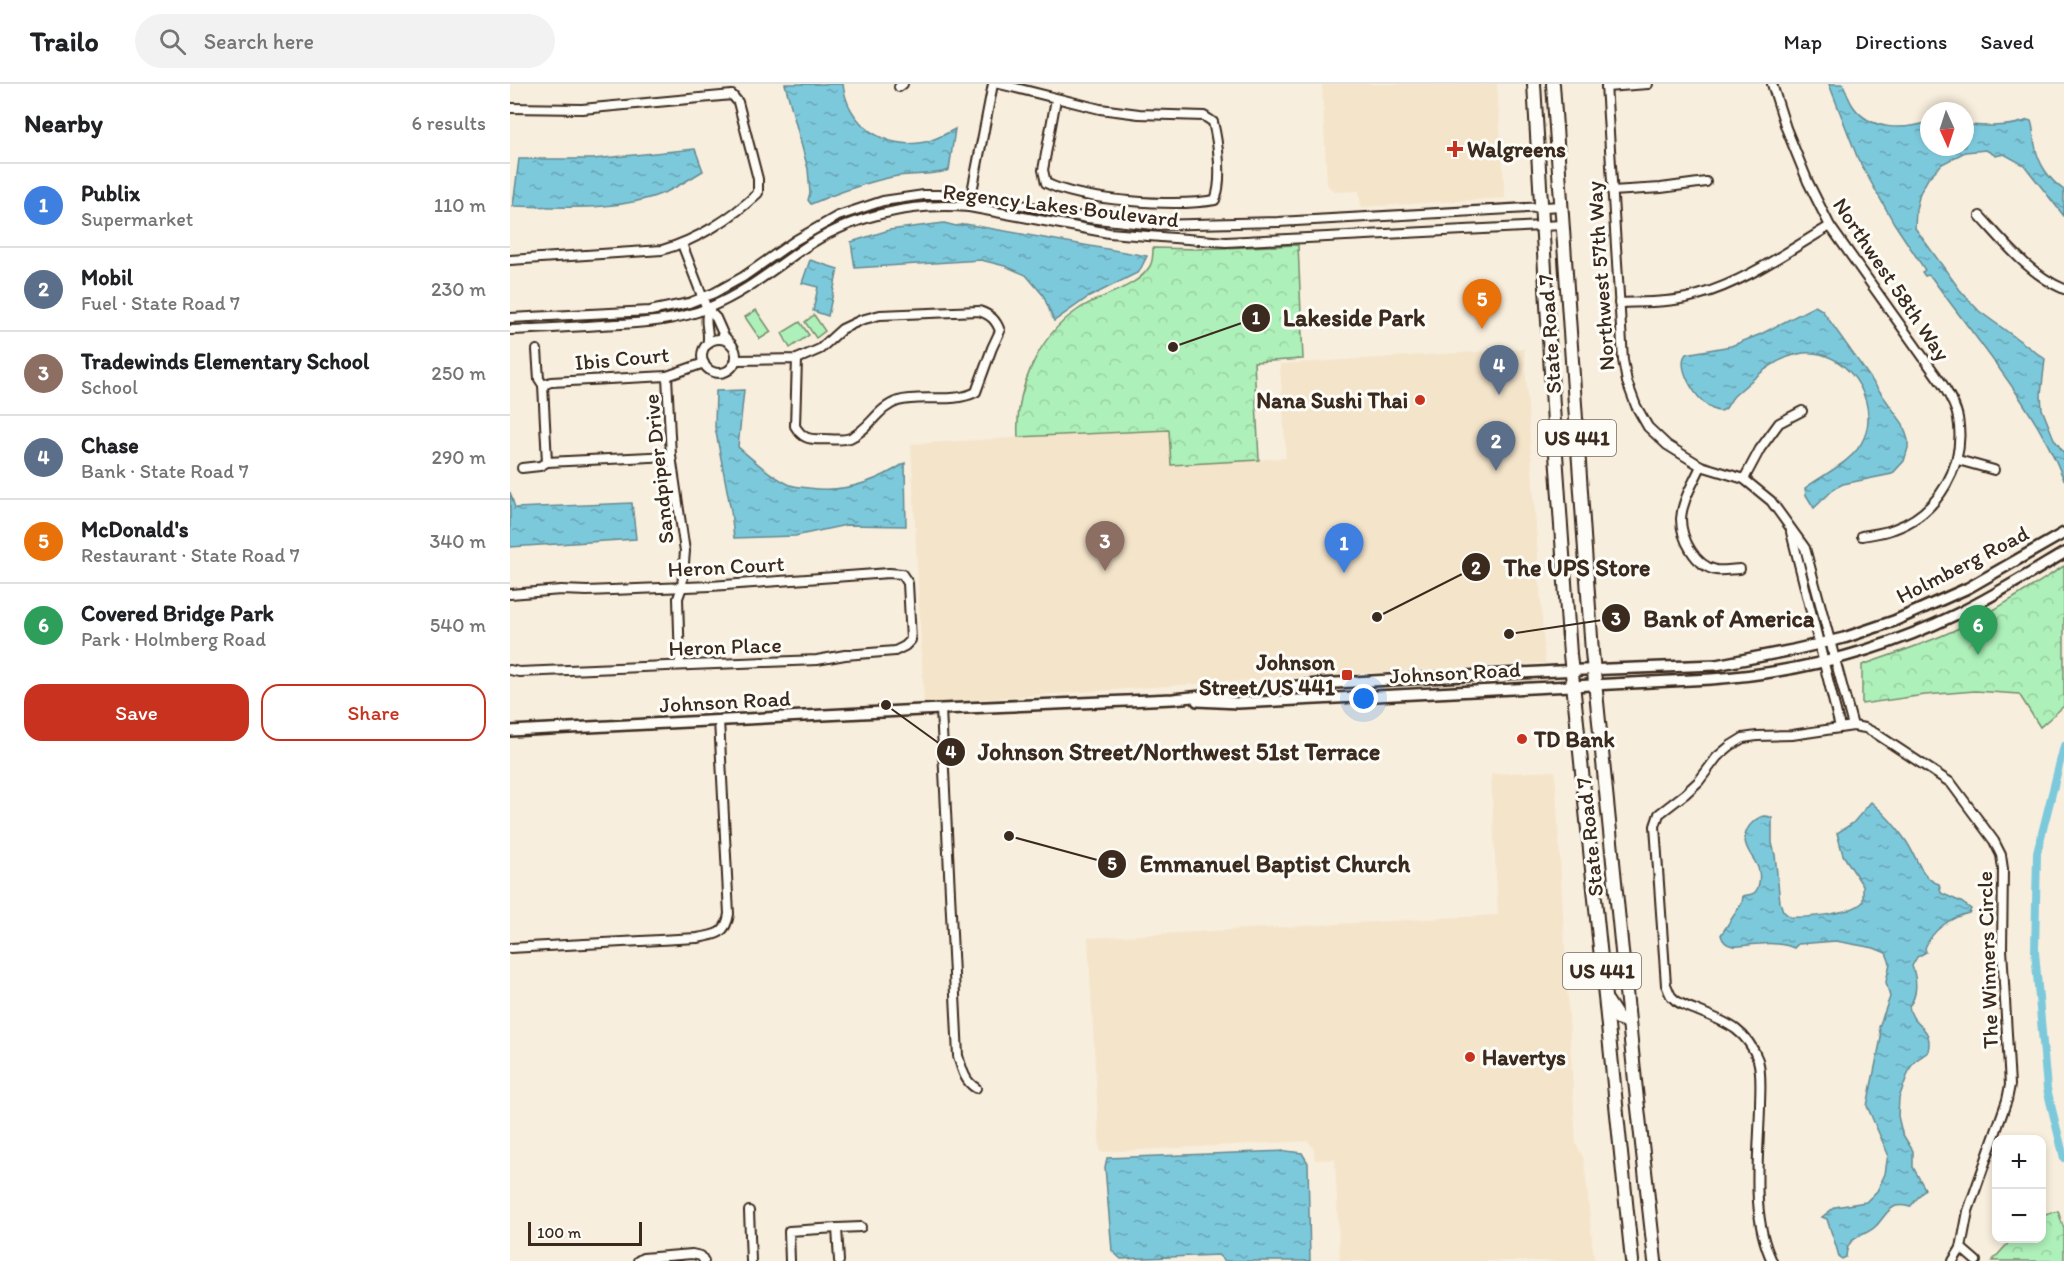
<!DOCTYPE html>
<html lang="en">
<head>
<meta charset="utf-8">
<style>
  body { margin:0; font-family:Itim,sans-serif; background:#f2f2f2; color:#202124 }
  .controls { position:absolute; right:18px; bottom:18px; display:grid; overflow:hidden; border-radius:12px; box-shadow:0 3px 9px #0003 }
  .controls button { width:54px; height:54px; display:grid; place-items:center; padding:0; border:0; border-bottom:2px solid #e0e0e0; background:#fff; color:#202124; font:30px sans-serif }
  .compass { position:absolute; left:1410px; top:18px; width:54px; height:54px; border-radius:50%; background:#fff; box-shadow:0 3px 9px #0003; rotate:177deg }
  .scale { position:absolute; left:18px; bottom:15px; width:114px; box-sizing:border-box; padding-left:6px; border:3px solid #3b2a1e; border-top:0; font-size:16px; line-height:21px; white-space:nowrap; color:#3b2a1e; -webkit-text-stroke:4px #fdfcf7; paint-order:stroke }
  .you { position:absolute; left:854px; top:615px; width:21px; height:21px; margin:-15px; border:4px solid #fff; border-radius:50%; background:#1a73e8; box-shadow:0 0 0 9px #1a73e833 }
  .badge { display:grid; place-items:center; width:39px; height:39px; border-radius:50%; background:#c8321e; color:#fff; font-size:20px; font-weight:700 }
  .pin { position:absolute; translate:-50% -50px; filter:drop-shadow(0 2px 3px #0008) }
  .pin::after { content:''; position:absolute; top:32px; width:21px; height:18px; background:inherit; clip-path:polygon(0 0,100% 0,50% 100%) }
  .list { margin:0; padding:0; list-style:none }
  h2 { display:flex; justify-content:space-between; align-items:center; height:78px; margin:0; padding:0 24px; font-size:26px }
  h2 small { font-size:20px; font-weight:400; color:#757577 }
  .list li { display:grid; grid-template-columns:39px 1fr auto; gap:18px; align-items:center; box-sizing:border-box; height:84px; padding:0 24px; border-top:2px solid #e0e0e0 }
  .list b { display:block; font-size:22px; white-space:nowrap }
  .list p { margin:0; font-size:20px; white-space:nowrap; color:#757577 }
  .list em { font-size:20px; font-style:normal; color:#757577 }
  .actions { display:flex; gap:12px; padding:18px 24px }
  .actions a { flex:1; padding:14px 0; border:2px solid #c8321e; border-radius:18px; text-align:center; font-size:21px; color:#c8321e }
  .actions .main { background:#c8321e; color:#fff }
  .icon { flex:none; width:33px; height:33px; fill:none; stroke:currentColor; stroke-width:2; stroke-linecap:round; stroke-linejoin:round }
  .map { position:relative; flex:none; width:1554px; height:1177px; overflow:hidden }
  header { display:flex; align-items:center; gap:36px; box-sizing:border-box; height:84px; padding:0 30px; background:#fff; border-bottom:2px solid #e0e0e0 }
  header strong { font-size:28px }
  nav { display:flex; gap:33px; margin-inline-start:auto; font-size:21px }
  .search { width:420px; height:54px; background:#f2f2f2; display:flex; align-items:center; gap:15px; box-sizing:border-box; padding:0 21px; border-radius:33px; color:#757577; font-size:22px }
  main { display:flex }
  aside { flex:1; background:#fff }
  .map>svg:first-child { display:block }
  .built { fill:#f4e4ca }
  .grass { fill:#aef0b9; stroke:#748d6c; stroke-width:1.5 }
  .forest { fill:url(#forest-crowns); stroke:#748d6c; stroke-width:1.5 }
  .water { fill:url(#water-ripples); stroke:#638990; stroke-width:1.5 }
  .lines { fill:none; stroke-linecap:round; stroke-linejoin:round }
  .canal { stroke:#7dc9dc; stroke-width:8 }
  .minor-casing { stroke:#3b2a1e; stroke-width:12 }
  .tertiary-casing { stroke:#3b2a1e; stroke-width:14 }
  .primary-casing { stroke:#3b2a1e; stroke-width:16 }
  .minor { stroke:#fdfcf7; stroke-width:8 }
  .tertiary { stroke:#fdfcf7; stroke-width:9 }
  .primary { stroke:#fdfcf7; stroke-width:12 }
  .poi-dot { fill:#c8321e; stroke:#fdfcf7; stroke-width:2 }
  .labels { text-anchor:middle; stroke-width:6; stroke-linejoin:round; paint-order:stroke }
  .shield { fill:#fdfcf7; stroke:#75695f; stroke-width:1.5 }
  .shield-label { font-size:21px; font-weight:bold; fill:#3b2a1e }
  .poi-label { font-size:22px; font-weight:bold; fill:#3b2a1e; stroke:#fdfcf7; text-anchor:start }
  .street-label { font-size:22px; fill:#3b2a1e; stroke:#fdfcf7 }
  .leader { fill:none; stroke:#3b2a1e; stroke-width:2 }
  .callout-dot { fill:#3b2a1e; stroke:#fdfcf7; stroke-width:2 }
  .mark-label { font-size:18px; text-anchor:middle; font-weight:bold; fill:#fff }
  .callout-label { font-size:24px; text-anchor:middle; font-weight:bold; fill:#3b2a1e; stroke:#fdfcf7; stroke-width:6; stroke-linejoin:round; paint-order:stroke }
</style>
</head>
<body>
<header>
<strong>Trailo</strong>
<div class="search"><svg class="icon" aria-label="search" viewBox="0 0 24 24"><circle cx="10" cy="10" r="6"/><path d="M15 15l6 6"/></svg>Search here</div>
<nav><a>Map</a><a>Directions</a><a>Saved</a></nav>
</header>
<main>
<aside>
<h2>Nearby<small>6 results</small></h2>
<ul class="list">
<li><span class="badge" style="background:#3f7fe0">1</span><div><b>Publix</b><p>Supermarket</p></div><em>110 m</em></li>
<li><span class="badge" style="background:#5c6f8a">2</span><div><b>Mobil</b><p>Fuel · State Road 7</p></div><em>230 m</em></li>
<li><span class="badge" style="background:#8d6e63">3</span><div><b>Tradewinds Elementary School</b><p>School</p></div><em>250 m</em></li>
<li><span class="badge" style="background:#5c6f8a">4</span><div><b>Chase</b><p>Bank · State Road 7</p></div><em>290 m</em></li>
<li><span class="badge" style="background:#e8710a">5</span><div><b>McDonald's</b><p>Restaurant · State Road 7</p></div><em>340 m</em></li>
<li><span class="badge" style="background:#2e9e5b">6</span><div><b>Covered Bridge Park</b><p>Park · Holmberg Road</p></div><em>540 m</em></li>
</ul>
<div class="actions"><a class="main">Save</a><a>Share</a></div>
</aside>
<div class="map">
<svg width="1554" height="1177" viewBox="0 0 1554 1177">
  <defs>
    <pattern id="forest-crowns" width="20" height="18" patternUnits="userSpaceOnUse" patternTransform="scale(1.5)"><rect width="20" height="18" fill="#aef0b9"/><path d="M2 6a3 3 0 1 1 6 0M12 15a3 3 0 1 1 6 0" fill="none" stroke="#97ce9f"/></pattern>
    <pattern id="water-ripples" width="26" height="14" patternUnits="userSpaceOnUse" patternTransform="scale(1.5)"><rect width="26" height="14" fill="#7dc9dc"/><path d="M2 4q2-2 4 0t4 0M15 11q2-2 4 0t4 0" fill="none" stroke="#68a3b2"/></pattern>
  </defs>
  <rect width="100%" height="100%" fill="#f8eedd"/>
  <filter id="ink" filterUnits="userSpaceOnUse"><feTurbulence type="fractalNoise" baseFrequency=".0167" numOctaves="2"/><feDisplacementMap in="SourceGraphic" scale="12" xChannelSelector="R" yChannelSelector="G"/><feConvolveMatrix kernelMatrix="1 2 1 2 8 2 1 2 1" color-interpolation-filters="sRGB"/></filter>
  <g filter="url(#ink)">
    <g class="built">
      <path d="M812,0h175l8,114 -144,9 -2,-16 -22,1 -6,-3 -4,-5z"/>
      <path d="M1014,265l21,314 -248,14 -373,26 -13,-259 258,-15 3,36 114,-7 -6,-94z"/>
      <path d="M1045,687l21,373 8,15 10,102h-254l-5,-102 -20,1 -1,-11 -6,-8 -208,11 -12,-214 410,-23 -7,-141z"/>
    </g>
    <g class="grass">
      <path d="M246,226l15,22 -11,7 -15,-22z"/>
      <path d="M304,231l11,16 -9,7 -11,-16z"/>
      <path d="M290,238l9,13 -19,13 -8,-15z"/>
    </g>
    <g class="forest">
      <path d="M788,161l5,114 -49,3 5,98 -88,5 -2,-35 -151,7c-3,-46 19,-99 58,-126 22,-17 60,-21 74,-45 3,-5 3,-13 3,-18l45,1z"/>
      <path d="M1554,482v140l-24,21 -21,-33 -44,-3 -50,4 -63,9v-39c34,-12 67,-22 99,-38 36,-17 70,-40 103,-61z"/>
      <path d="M1548,1127l6,18v32h-72l20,-22 30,-1v-22z"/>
    </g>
    <g class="water">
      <path d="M275,0h58c4,40 42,67 82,58 10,-2 21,-8 30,-13l-6,41c-14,6 -39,3 -57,7 -28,6 -55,16 -81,27l-3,-4 2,-7 -2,-24z"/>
      <path d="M1319,0h14c3,7 6,16 10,22 17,25 51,24 76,16v25h36v-23c16,3 48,3 63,-4l3,1c3,8 2,16 4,24 3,18 14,35 29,45v26l-40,-51 -20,-11 -8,2 -10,-6 -21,2 -23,12 -13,13 -9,16 -4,16 -1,19 45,62 19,21 66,48 -4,36 1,14 12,30 10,14v27c-28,-72 -87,-139 -132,-202l-4,-3 -3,1 -3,-4 3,-2 -31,-47 -36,-64z"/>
      <path d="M185,65l8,22c-12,7 -24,15 -37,21 -47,20 -103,15 -153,14l6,-47h74z"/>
      <path d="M434,139l12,3 9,-2 182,32 -8,16 -52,26 -33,23 -11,-26 -17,-20 -21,-9 -24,-6 -126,8 -4,-26 38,-12z"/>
      <path d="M300,176l28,9 -10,47 -15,-5 5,-24 -16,-4z"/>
      <path d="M1305,222l7,4 81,114 5,16v8l-4,13 -12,13 -49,10 -8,4 -21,20 -8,-13 -1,-7c20,-15 49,-26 59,-50 16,-38 -18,-90 -61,-85 -28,4 -49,25 -69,43 -6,6 -6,15 -15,15 -17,-1 -45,-43 -33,-57l45,-8 30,-12z"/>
      <path d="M234,306l-6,57c16,14 33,29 52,38 6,2 13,2 19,3 35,5 67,-6 96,-25l1,63 -60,-1 -51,11 -61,2 -3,-27 -16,-84 1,-36z"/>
      <path d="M0,408l5,16 117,-5 4,36 -126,8z"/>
      <path d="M1361,718c13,11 25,24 35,39 10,14 15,38 33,43l2,9 20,9 10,7 -2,4c-18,4 -37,17 -44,35l1,4 -9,5 -5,9c5,13 6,30 -3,40 3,23 25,18 19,46l-13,9 -5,7 -11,30 -1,18 4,17 11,18v16l12,22 -15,18c-4,-1 -9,-2 -14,-1 -9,3 -13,13 -20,20 -12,12 -29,8 -30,31l-4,2 -3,-2c-3,-14 -8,-24 -12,-38l-5,-2 13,-10 31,-5 11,-11 8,-17 3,-20 -21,-48 14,-68 -2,-11 11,-30 -4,-15 4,-19 -4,-10 -12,-5 -38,-7 -38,3 -4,4c-10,-4 -23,-5 -34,-4 -14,0 -34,9 -39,-9l21,-32 1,-7c3,-1 6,-1 9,-2 5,-2 6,-6 7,-11 4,-21 -13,-27 -14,-43 -1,-13 15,-29 27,-22v25l3,12 5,47 3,9 7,6c17,1 61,-3 73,-15v-16l-20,-31 -6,-22 16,-10z"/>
      <path d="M776,1067l16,2 6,10 2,98h-85l-7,-6 -97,4 -9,-8 -7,-84 2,-9z"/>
    </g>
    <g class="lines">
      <path class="canal" d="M1554,662l-27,107 -2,99 12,137 17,69"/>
      <defs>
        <g id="minor">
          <path d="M490,0l100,25 39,5 65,2 9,6c5,20 10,59 2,78 -39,7 -134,1 -169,-17l-3,-13 13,-71"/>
          <path d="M1096,0l17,276 4,22 9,24 12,21 19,18 34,21 43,13 27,22 34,47 48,178"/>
          <path d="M1262,0l14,44 22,54 22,44 113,159c6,10 13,21 15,33 8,47 -19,95 -64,111 -10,4 -21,5 -32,7"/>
          <path d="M389,3l4,-3"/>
          <path d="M1096,3l42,-3"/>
          <path d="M0,24l72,1 150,-14 6,7 20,77v14c-26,25 -61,47 -96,57l-152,10"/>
          <path d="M1102,107l49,-3 45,-6"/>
          <path d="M459,123l24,-123"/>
          <path d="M1470,132c25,27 49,58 84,73"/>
          <path d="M172,160l25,65 9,9 8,18 8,9"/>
          <path d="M1109,219c26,-1 53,0 79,-8 47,-13 90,-44 132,-69"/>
          <path d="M0,234l140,-7 39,-8 25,-10 29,-16 53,-37 42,-24 45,-15 41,-6h47l116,23 66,7 125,-3 284,-16"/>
          <path d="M0,246c30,-1 61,-3 91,-5 36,-2 73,-3 107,-17 35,-14 63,-37 93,-58 49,-34 109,-48 168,-43l140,26 117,9 337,-17"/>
          <circle cx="209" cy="272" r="17"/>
          <path d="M197,261c4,-12 -4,-22 1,-34"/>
          <path d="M27,266l2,29 4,6 4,77"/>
          <path d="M226,276l61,-1 23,-10 22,-20 19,-9 19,-5 99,-4c12,4 17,9 21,20l-8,17 -16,44c-24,12 -53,2 -78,9 -20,6 -29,29 -48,37 -8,3 -19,1 -28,1 -13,1 -20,-1 -27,-13l2,-67"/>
          <path d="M157,292l4,80 14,95 -3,36 -4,11 2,67"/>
          <path d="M33,301l8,-3 116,-6 37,-13"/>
          <path d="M1448,376l36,10"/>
          <path d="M1191,382c-7,16 -19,34 -20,53 0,19 14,47 35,51 7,1 17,-1 24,-1"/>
          <path d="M12,384l18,-2 7,-4 124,-6"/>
          <path d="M1234,395l16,-30 19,-26 23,-12"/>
          <path d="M1281,448l49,195"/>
          <path d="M0,510l51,-4 26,1 124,-5 178,-13 13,1 6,9 3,57 -6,6 -10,5 -50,4 -28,5 -298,12 -9,-2"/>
          <path d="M431,625l17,347c4,12 6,25 18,32"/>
          <path d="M0,864l187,-10c19,-3 29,-4 32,-24l-10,-194"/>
          <path d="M239,1127l2,50"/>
          <path d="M327,1144l24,-1"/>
          <path d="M1451,1164l15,13"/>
          <path d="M128,1177l5,-3 49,-4 9,2 3,5"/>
          <path d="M280,1177l-1,-30 48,-3 2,33"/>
          <path d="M1262,1177c-22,-45 -13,-106 -12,-155 0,-14 2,-32 -2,-46 -12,-32 -33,-38 -62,-50 -8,-3 -18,-6 -24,-13 -3,-3 -4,-9 -6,-12l-11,-159 4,-12 26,-20 14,-13 18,-24 13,-11 13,-8 14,-2 35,-1 61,-9 12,2 10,5 76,50 43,58 7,14 2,14 -1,80 8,136 -3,15 -39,111 -7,37 -8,13"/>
        </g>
        <g id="tertiary">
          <path d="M687,617l41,2 473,-24c85,-6 168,-27 246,-65 37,-18 72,-40 107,-61"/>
          <path d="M0,647l431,-22 232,-10 144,-15 240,-13 159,-6 77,-15 51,-12 50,-17 74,-33 96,-55"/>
        </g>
        <g id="primary">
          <path d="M1024,0l21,356 15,214 62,607"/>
          <path d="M1043,0l39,568 43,429 20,180"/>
          <path d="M1097,917l11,17 11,4"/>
        </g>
      </defs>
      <use href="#minor" class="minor-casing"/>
      <use href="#tertiary" class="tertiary-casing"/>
      <use href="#primary" class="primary-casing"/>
      <use href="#minor" class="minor"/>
      <use href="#tertiary" class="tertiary"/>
      <use href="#primary" class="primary"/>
    </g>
  </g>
  <g class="poi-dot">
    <path d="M942 56h6v6h6v6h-6v6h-6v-6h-6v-6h6z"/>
    <circle cx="910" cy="316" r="6"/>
    <rect x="831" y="585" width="12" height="12" rx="3"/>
    <circle cx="1012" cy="655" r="6"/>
    <circle cx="960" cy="973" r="6"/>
  </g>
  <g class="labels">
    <g class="shield">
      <rect x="1028" y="336" width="78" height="36" rx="4.5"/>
      <rect x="1053" y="869" width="78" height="36" rx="4.5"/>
    </g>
    <g class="shield-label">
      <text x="1067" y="361">US 441</text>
      <text x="1092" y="894">US 441</text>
    </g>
    <g class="poi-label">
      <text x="957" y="73">Walgreens</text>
      <text x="898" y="324" text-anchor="end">Nana Sushi Thai</text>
      <text x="825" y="586" text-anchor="end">Johnson<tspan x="825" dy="25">Street/US 441</tspan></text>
      <text x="1024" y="663">TD Bank</text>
      <text x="972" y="981">Havertys</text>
    </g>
    <g class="street-label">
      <text transform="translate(551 121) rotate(7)" y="8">Regency Lakes Boulevard</text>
      <text transform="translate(1090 192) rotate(-94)" y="8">Northwest 57th Way</text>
      <text transform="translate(1382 195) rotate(56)" y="8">Northwest 58th Way</text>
      <text transform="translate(1039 250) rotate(-94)" y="8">State Road 7</text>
      <text transform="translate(112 274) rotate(-5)" y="8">Ibis Court</text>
      <text transform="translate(148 385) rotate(-96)" y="8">Sandpiper Drive</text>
      <text transform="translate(1452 480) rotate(-27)" y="8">Holmberg Road</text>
      <text transform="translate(216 482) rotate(-3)" y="8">Heron Court</text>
      <text transform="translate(215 562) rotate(-2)" y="8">Heron Place</text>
      <text transform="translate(945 588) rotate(-3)" y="8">Johnson Road</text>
      <text transform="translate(215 617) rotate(-3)" y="8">Johnson Road</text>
      <text transform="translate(1079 753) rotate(-96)" y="8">State Road 7</text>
      <text transform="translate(1477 876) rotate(-92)" y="8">The Winners Circle</text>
    </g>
  </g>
  <path class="leader" d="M663 263L746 234M867 533L966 483M999 550L1106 534M376 621L441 668M499 752L602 780"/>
  <g class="callout-dot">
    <circle cx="663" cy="263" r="6"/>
    <circle cx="867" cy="533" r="6"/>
    <circle cx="999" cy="550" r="6"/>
    <circle cx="376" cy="621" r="6"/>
    <circle cx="499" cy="752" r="6"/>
    <circle cx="746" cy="234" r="15"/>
    <circle cx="966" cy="483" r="15"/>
    <circle cx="1106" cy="534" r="15"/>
    <circle cx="441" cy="668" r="15"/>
    <circle cx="602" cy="780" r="15"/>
  </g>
  <g class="mark-label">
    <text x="746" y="240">1</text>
    <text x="966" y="490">2</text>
    <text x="1106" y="541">3</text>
    <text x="441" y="674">4</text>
    <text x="602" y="786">5</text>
  </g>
  <g class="callout-label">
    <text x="844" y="242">Lakeside Park</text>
    <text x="1067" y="492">The UPS Store</text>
    <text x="1219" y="543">Bank of America</text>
    <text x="669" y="676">Johnson Street/Northwest 51st Terrace</text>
    <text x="765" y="788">Emmanuel Baptist Church</text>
  </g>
</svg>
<div class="controls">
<button>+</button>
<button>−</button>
</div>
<svg class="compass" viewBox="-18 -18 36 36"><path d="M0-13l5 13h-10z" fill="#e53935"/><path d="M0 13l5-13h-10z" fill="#757577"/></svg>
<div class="scale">100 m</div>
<div class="you"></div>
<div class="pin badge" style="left:834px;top:489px;background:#3f7fe0">1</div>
<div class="pin badge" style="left:986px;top:387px;background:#5c6f8a">2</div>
<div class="pin badge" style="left:595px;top:487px;background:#8d6e63">3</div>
<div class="pin badge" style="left:989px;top:311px;background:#5c6f8a">4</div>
<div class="pin badge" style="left:972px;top:245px;background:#e8710a">5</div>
<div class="pin badge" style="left:1468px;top:571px;background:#2e9e5b">6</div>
</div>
</main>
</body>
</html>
